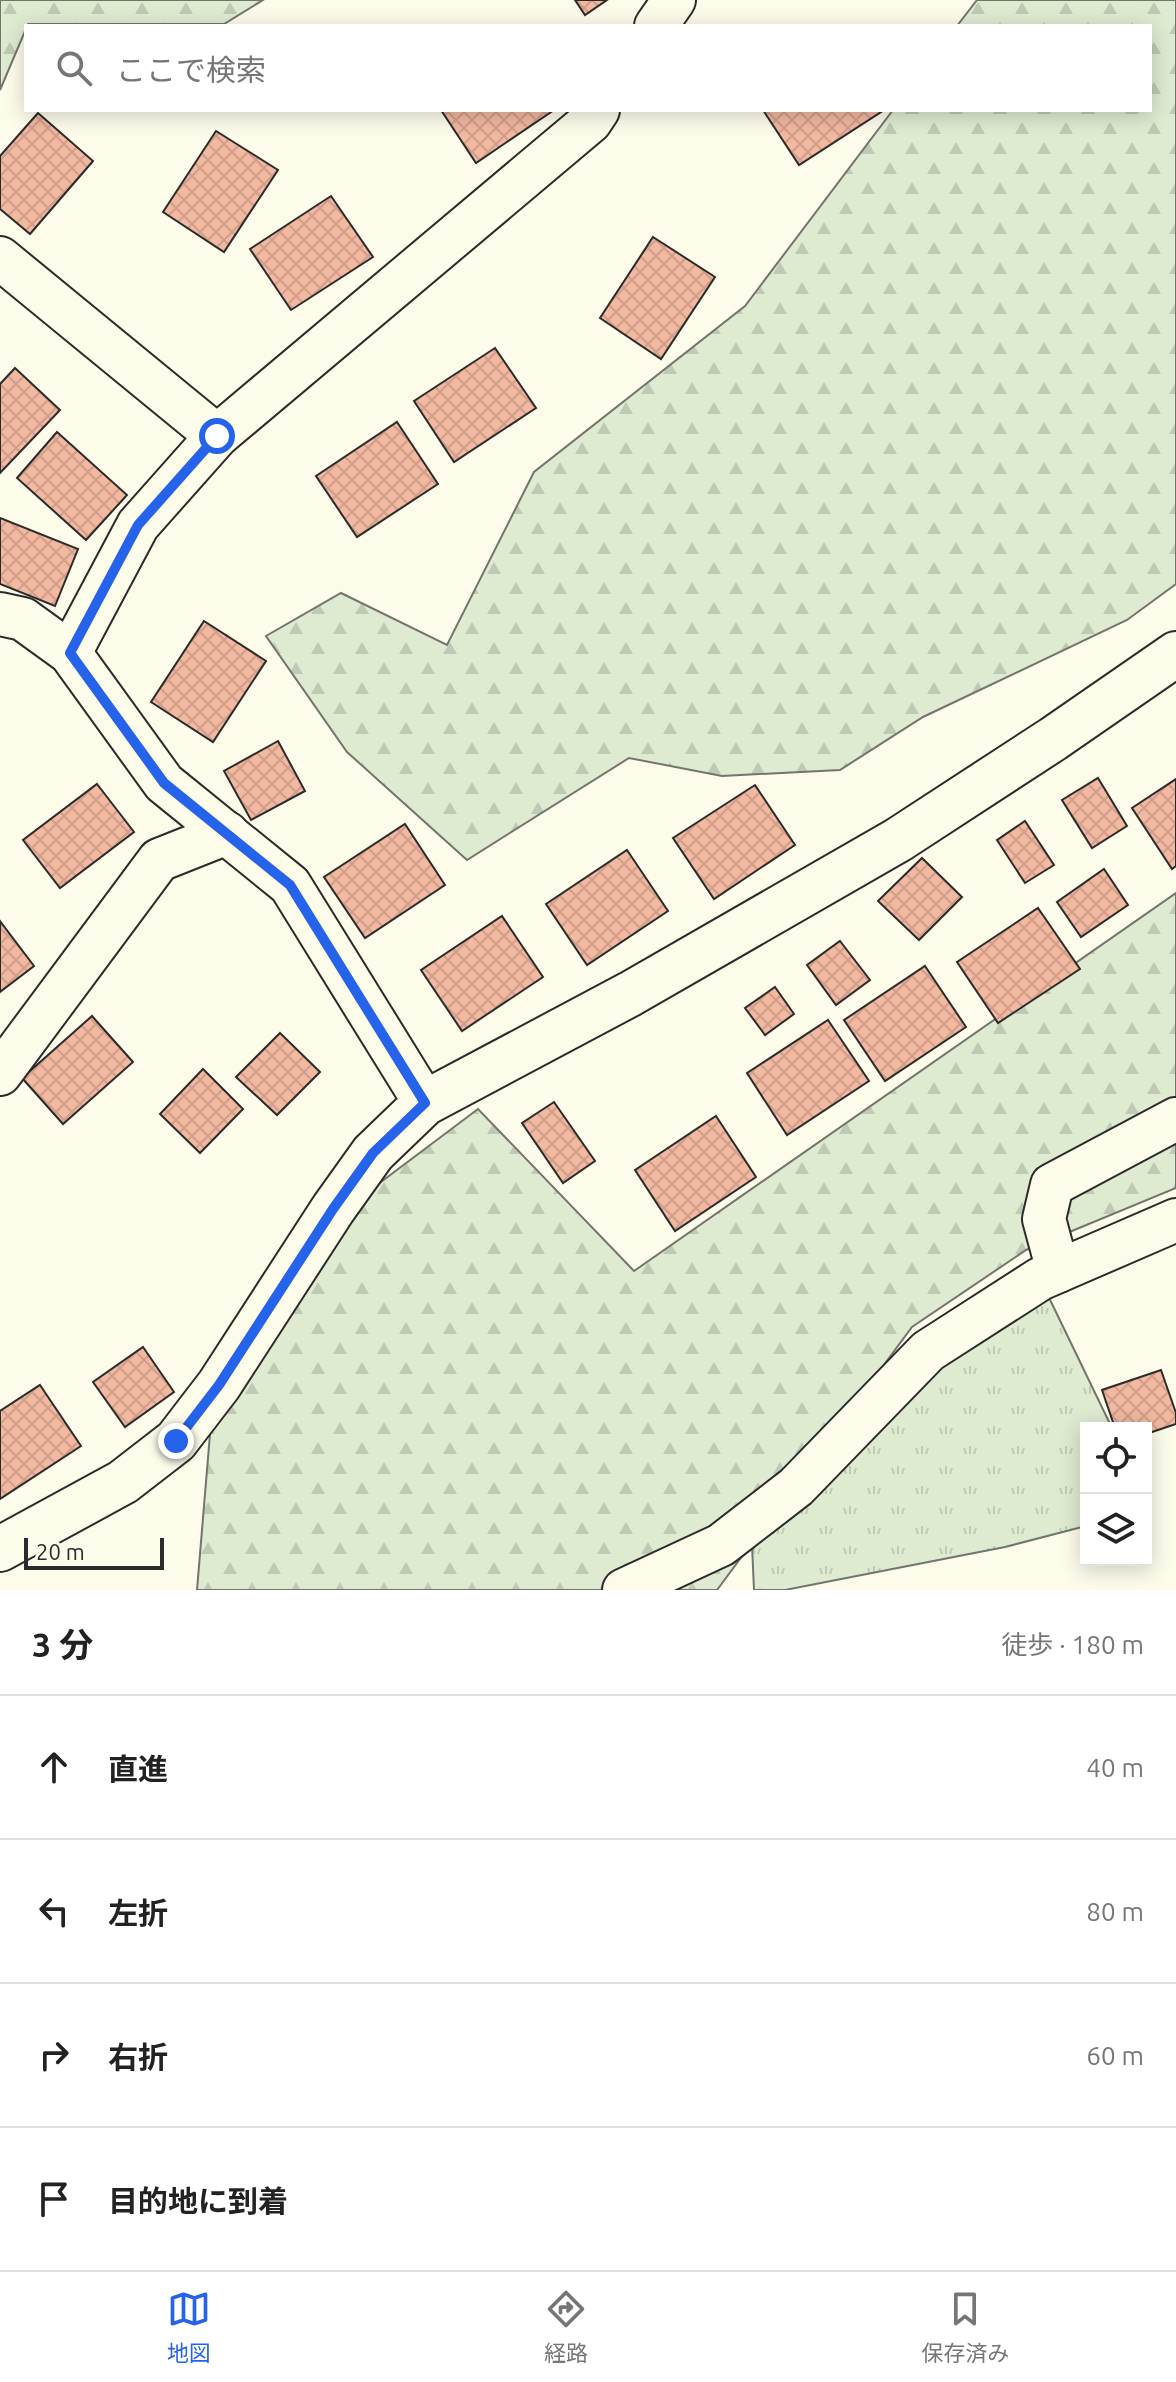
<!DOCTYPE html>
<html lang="ja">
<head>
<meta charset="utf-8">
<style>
  body { margin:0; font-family:Ubuntu,"Noto Sans JP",sans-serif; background:#f6f6f6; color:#222 }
  .controls { position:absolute; right:24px; bottom:24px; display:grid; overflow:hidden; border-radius:0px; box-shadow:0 4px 20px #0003 }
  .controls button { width:72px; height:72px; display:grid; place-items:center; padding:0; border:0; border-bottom:2px solid #e0e0e0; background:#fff; color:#222; font:40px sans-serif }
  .scale { position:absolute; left:24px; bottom:20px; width:140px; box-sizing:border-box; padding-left:8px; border:4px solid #2b2b2b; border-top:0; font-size:22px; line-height:28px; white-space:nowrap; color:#2b2b2b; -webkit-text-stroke:6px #fdfbea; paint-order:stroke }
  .stop { position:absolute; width:24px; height:24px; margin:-18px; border:6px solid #2563eb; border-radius:50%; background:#fff }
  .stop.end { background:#2563eb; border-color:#fff; box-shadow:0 2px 8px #0008 }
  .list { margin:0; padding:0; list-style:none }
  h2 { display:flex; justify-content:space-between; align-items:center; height:104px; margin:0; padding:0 32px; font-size:34px }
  h2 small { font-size:26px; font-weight:400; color:#767676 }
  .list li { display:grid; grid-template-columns:52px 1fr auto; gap:24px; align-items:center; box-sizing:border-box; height:144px; padding:0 32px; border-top:2px solid #e0e0e0 }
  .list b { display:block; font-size:30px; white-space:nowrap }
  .list em { font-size:26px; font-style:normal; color:#767676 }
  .icon { flex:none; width:44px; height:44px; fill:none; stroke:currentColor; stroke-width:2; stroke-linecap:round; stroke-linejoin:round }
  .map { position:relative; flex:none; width:1176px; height:1590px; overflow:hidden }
  .search { position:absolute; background:#fff; box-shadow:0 4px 20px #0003; left:24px; right:24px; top:24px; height:88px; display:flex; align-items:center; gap:20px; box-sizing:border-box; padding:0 28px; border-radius:0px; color:#767676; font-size:30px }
  .sheet { height:680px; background:#fff }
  nav { display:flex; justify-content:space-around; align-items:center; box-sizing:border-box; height:112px; border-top:2px solid #e0e0e0; background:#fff; font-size:22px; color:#767676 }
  nav a { display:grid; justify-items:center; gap:4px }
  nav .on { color:#2563eb }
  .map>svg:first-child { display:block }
  .grass { fill:url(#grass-tufts); stroke:#74746e; stroke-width:2 }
  .forest { fill:url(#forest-firs); stroke:#74746e; stroke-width:2 }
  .building { fill:url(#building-cross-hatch); stroke:#2b2b2b; stroke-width:2 }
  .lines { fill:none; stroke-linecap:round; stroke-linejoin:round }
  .street-casing { stroke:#2b2b2b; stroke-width:46 }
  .secondary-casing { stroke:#2b2b2b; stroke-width:48 }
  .street { stroke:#fdfbea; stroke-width:42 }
  .secondary { stroke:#fdfbea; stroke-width:44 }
  .route { stroke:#2563eb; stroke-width:10 }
</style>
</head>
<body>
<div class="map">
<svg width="1176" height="1590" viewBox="0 0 1176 1590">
  <defs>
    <pattern id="grass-tufts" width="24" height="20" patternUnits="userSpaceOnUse" patternTransform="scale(2)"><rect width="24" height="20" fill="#deebd1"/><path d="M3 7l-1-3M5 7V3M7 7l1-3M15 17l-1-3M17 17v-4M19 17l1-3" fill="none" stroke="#bfcab4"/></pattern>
    <pattern id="forest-firs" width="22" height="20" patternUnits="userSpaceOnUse" patternTransform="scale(2)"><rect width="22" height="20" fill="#deebd1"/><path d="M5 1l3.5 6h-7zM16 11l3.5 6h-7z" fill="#bfcab4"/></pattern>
    <pattern id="building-cross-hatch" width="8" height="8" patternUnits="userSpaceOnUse" patternTransform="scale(2)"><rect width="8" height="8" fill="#f2b8a0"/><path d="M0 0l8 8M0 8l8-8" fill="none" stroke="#d09e8a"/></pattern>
  </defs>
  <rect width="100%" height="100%" fill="#fdfbea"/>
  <path class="grass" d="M1040,1279l72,149h-26v98l-81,21 -220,43h-31l-3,-68z"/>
  <g class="forest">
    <path d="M0,0h263l-39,24h-196l-28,66z"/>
    <path d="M977,0h199v584l-49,36 -204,97 -83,53 -118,6 -93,-18 -162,102 -120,-108 -81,-116 75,-43 106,52 87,-173 211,-166 148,-196h257v-84h-193z"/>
    <path d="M1176,893v295l-150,62 -114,77 -195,263h-520l14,-168 162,-234 105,-79 156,162z"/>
  </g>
  <g class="building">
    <path d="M575,0h32l-22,15z"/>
    <path d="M441,110h113l-78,53z"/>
    <path d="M763,110h116l2,2 -82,53z"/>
    <path d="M38,113l55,48 -63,73 -30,-25v-53z"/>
    <path d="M216,131l62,39 -54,82 -61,-40z"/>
    <path d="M331,196l42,61 -82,53 -41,-61z"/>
    <path d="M653,237l62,40 -54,82 -61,-41z"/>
    <path d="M495,348l41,60 -82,54 -40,-61z"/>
    <path d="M15,368l45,42 -60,63v-89z"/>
    <path d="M397,422l41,62 -81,53 -41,-61z"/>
    <path d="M57,432l70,63 -41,45 -69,-62z"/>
    <path d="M0,518l78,31 -23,57 -55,-22z"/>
    <path d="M204,621l62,40 -53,81 -62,-40z"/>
    <path d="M278,741l27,50 -54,29 -27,-49z"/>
    <path d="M1098,778l29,48 -35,22 -30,-48z"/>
    <path d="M1176,779v87l-4,3 -40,-61z"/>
    <path d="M97,784l37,48 -74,56 -37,-48z"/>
    <path d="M755,785l40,60 -81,54 -41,-61z"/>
    <path d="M1025,821l29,44 -29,18 -28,-43z"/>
    <path d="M405,824l40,61 -80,53 -41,-61z"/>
    <path d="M627,850l41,61 -81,54 -41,-61z"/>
    <path d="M922,858l40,39 -43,43 -41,-39z"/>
    <path d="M1104,869l24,36 -47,32 -24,-35z"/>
    <path d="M1038,908l42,61 -82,54 -41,-61z"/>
    <path d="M502,916l41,61 -81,54 -41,-61z"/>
    <path d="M0,921l34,45 -34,26z"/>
    <path d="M840,941l30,39 -34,25 -29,-40z"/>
    <path d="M925,966l41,61 -81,54 -41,-61z"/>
    <path d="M775,987l19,27 -29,21 -20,-27z"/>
    <path d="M92,1016l41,46 -70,62 -41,-46z"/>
    <path d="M828,1020l41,61 -82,54 -40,-62z"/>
    <path d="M280,1033l40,39 -43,43 -41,-38z"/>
    <path d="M203,1069l40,40 -43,44 -40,-39z"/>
    <path d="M554,1102l41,59 -32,22 -41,-60z"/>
    <path d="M716,1116l40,61 -81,54 -40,-61z"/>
    <path d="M143,1347l31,45 -49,35 -32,-45z"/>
    <path d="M1161,1370l15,43v11l-30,10v-6h-31l-13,-38z"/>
    <path d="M40,1385l41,61 -81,53v-88z"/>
  </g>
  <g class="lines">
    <defs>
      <g id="street">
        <path d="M656,26l18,-26"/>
        <path d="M0,258l217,178"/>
        <path d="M0,614l23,5 47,34 94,130 126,102 135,218"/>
        <path d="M70,653l68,-128 79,-89 373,-314 8,-12"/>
        <path d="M0,1074l159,-214 68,-27"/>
        <path d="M1058,1271l-14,-52 8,-34 124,-66"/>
        <path d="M624,1590l97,-45 75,-58 132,-136 112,-72 136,-59"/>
      </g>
      <path id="secondary" d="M0,1549l123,-67 53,-41 43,-56 114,-176 40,-56 52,-50 205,-109 268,-154 155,-101 123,-85"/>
    </defs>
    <use href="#street" class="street-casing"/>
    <use href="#secondary" class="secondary-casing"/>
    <use href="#street" class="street"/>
    <use href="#secondary" class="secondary"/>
  </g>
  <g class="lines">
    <path class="route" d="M176,1441l43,-56 114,-176 40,-56 52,-50 -135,-218 -126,-102 -94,-130 68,-128 79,-89"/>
  </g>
</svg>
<div class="controls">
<button><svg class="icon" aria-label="locate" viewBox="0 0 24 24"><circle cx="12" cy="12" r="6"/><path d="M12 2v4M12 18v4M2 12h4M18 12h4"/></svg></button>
<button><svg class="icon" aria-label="layers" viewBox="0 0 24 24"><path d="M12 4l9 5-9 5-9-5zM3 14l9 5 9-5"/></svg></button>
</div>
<div class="scale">20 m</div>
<div class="stop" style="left:217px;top:436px"></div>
<div class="stop end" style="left:176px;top:1441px"></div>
<div class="search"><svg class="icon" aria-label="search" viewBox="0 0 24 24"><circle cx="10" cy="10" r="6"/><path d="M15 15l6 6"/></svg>ここで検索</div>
</div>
<section class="sheet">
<h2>3 分<small>徒歩 · 180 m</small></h2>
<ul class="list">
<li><svg class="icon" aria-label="ahead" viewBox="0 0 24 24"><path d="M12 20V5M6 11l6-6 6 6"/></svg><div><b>直進</b></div><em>40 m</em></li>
<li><svg class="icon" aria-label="left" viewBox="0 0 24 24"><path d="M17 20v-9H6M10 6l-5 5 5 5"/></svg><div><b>左折</b></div><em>80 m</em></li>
<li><svg class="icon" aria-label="right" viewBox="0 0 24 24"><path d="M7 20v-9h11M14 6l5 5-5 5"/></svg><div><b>右折</b></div><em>60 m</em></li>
<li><svg class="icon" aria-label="arrive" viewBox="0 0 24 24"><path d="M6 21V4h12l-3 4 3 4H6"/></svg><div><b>目的地に到着</b></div></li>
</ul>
</section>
<nav>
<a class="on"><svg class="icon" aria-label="map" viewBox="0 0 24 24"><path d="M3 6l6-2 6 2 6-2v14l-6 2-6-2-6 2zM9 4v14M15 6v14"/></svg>地図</a>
<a><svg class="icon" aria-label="directions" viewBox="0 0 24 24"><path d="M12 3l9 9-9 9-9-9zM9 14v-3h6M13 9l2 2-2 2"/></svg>経路</a>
<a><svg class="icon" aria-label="saved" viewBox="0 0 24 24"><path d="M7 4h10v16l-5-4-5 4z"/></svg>保存済み</a>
</nav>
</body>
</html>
